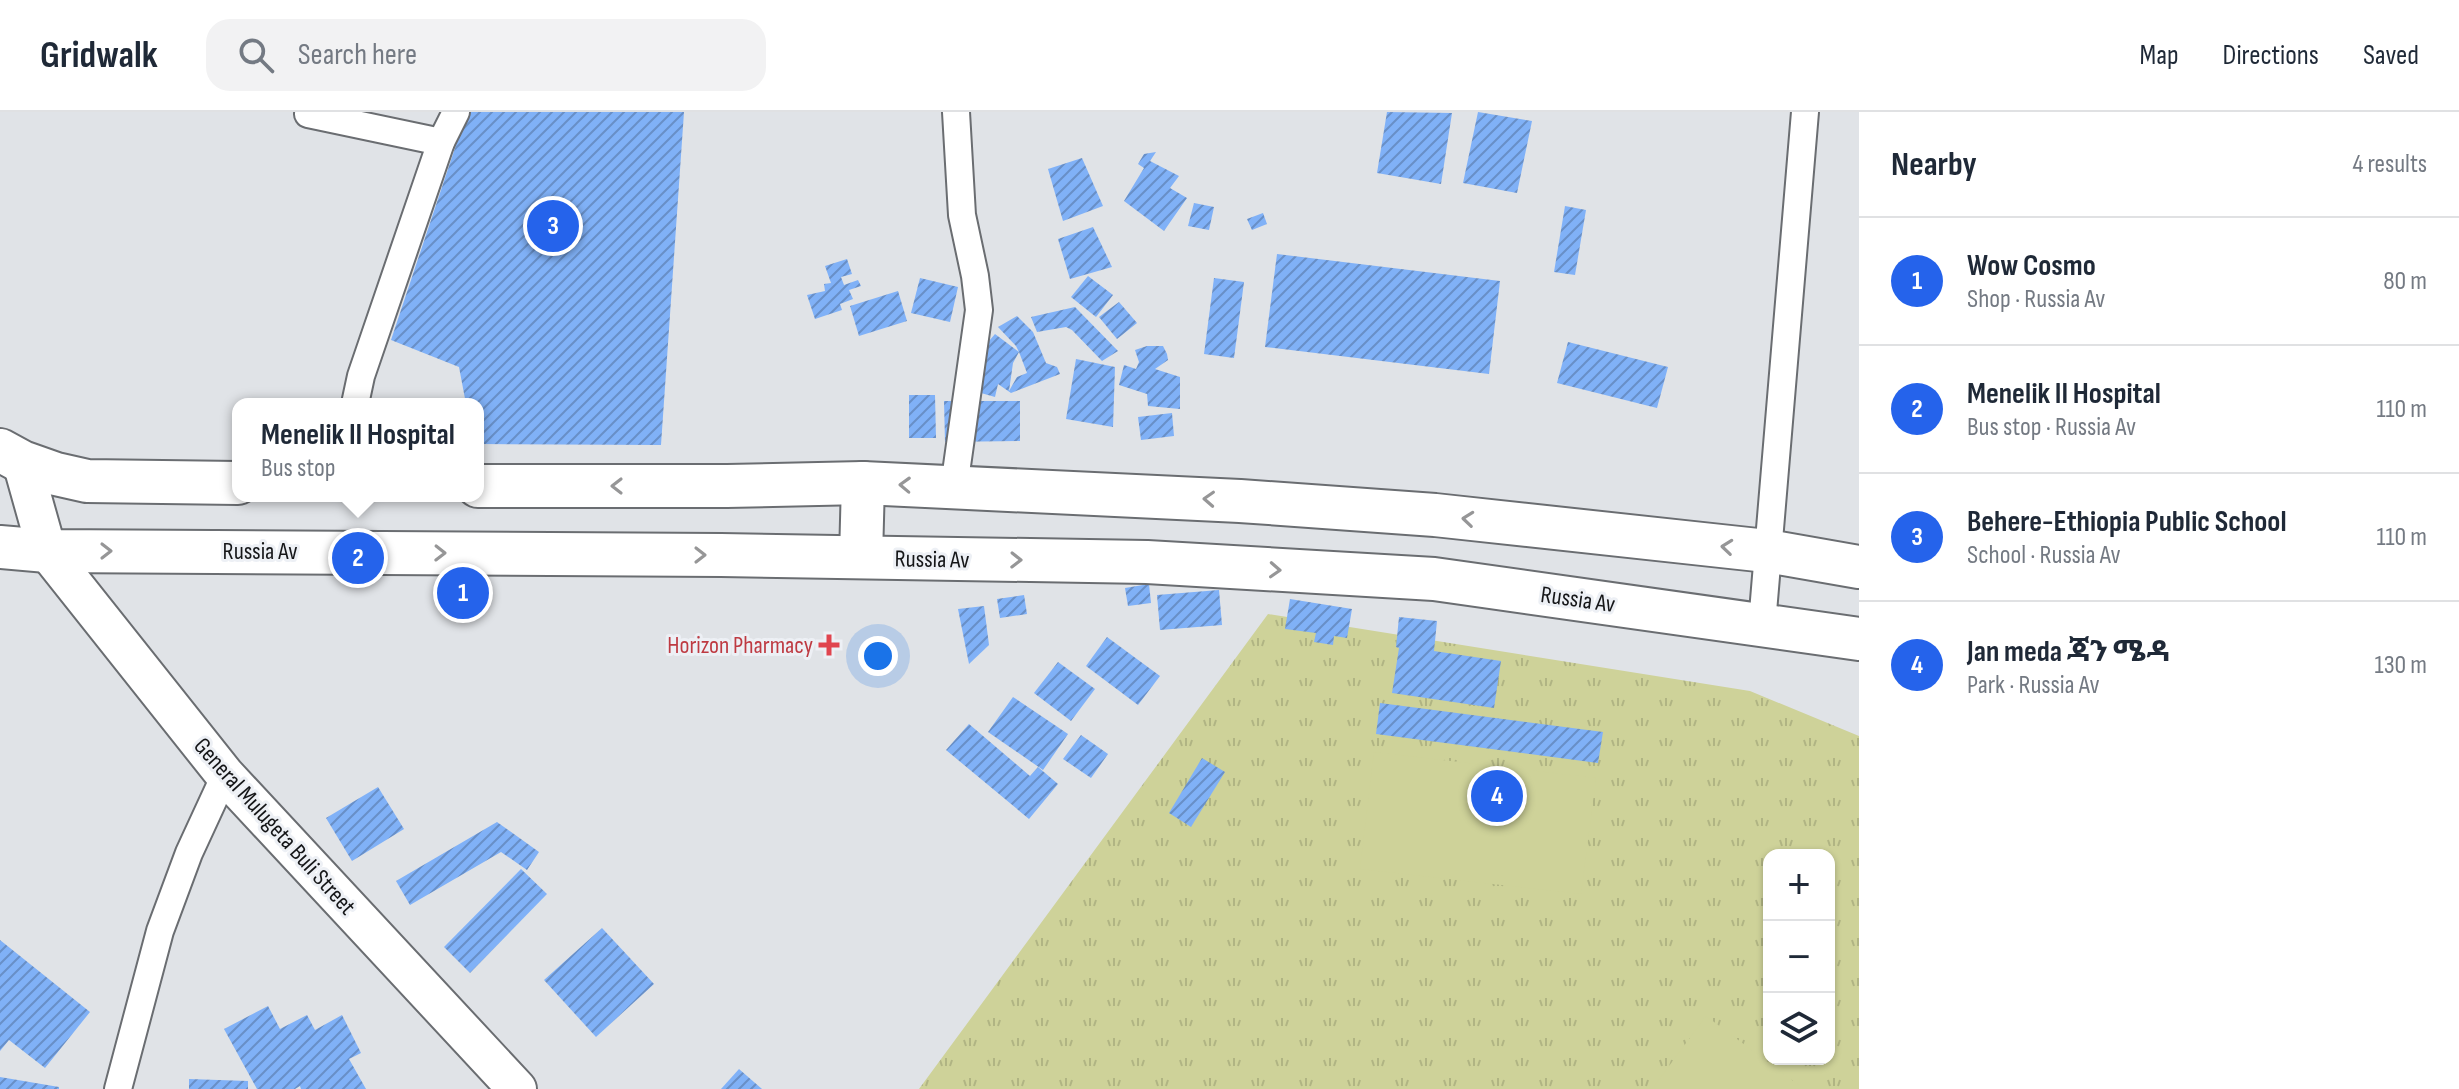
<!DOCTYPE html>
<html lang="en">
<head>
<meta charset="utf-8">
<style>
  body { margin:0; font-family:"Sofia Sans Condensed","Noto Sans Ethiopic",sans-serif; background:#f2f2f3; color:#1f2937 }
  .controls { position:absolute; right:24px; bottom:24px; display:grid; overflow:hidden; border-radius:16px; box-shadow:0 2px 6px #0004 }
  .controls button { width:72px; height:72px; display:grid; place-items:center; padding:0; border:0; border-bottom:2px solid #e0e1e3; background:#fff; color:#1f2937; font:40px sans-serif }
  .you { position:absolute; left:878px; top:544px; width:28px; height:28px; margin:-20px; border:6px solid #fff; border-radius:50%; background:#1a73e8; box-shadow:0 0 0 12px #1a73e833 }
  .badge { display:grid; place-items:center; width:52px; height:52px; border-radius:50%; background:#2563eb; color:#fff; font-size:26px; font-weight:700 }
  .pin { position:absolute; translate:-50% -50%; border:4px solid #fff; box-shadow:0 2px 8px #0006 }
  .popup { position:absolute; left:232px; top:286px; width:252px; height:104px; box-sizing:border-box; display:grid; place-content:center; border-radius:16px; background:#fff; filter:drop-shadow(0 2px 6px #0005); font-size:26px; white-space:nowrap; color:#747a83 }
  .popup b { font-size:30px; color:#1f2937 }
  .popup::after { content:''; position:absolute; left:50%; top:100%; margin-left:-16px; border:16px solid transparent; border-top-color:#fff }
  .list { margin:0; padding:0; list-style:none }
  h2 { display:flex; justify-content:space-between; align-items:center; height:104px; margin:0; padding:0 32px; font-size:34px }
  h2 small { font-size:26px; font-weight:400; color:#747a83 }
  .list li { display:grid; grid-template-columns:52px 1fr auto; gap:24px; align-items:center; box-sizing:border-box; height:128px; padding:0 32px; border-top:2px solid #e0e1e3 }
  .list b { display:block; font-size:30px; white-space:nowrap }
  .list p { margin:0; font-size:26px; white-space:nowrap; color:#747a83 }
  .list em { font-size:26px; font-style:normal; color:#747a83 }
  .icon { flex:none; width:44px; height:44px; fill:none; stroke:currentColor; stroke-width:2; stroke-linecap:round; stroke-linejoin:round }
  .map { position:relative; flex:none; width:1859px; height:977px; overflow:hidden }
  header { display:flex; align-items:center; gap:48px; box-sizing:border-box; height:112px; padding:0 40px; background:#fff; border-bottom:2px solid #e0e1e3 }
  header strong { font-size:38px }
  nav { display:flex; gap:44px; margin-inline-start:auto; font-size:28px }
  .search { width:560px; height:72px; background:#f2f2f3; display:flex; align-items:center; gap:20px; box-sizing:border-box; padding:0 28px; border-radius:24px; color:#747a83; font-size:30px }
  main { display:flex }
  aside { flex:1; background:#fff }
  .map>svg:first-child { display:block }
  .grass { fill:url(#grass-tufts); fill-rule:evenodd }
  .garden { fill:#ced299 }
  .building { fill:url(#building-hatch) }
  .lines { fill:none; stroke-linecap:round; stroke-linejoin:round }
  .street-casing { stroke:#6a6d71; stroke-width:30 }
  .secondary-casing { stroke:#6a6d71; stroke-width:42 }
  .primary-casing { stroke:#6a6d71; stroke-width:46 }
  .street { stroke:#fff; stroke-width:26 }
  .secondary { stroke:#fff; stroke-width:38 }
  .primary { stroke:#fff; stroke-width:42 }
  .oneway { stroke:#969697 }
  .health-dot { fill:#e0444e; stroke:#edf0f5; stroke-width:3 }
  .labels { text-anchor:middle; stroke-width:6; stroke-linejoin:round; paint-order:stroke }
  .street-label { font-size:24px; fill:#151618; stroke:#edf0f5 }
  .health-label { font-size:24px; fill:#be3a42; stroke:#edf0f5; text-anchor:end }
</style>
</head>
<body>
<header>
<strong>Gridwalk</strong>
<div class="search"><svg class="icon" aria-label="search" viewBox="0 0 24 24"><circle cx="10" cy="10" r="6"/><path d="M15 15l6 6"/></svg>Search here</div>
<nav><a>Map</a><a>Directions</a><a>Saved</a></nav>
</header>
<main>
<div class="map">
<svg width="1859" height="977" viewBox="0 0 1859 977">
  <defs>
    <pattern id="grass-tufts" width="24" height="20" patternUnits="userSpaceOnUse" patternTransform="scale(2)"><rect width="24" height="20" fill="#ced299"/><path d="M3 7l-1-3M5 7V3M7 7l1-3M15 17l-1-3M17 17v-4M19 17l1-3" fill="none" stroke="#b0b483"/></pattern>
    <pattern id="building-hatch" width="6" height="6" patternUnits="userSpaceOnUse" patternTransform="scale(2)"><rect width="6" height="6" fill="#80b1f7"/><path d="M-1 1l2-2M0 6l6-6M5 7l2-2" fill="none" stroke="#688fc7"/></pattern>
  </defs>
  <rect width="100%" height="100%" fill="#e0e3e7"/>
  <path class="grass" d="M1268,502l482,77 109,45v353h-940zM1769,743h60v204h-60z"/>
  <g class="garden">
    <path d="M1374,640l222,26 -15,116 -221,-25z"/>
    <path d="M1706,904l98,73h-152z"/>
  </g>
  <g class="building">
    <path d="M467,0h217l-23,333 -183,-1v-40h-12l-7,-37 -68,-27z"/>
    <path d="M1387,0l65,1 -11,71 -64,-11z"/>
    <path d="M1478,0l54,9 -15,72 -54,-10z"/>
    <path d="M1156,40l-6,9 29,15 -9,12 17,10 -23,33 -40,-30 20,-33 -6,-4 6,-10z"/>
    <path d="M1082,46l21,48 -40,15 -15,-52z"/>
    <path d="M1194,91l20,4 -5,23 -21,-4z"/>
    <path d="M1565,94l21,4 -11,65 -21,-3z"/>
    <path d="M1263,101l4,11 -15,6 -5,-11z"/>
    <path d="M1093,115l19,40 -42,12 -12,-40z"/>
    <path d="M1277,142l223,27 -11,93 -224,-27z"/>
    <path d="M847,147l5,15 -11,3 3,8 14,-5 3,6 -12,4 4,9 -13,5 2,6 -27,9 -8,-24 18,-4 -1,-7 7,-1 -6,-17z"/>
    <path d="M1088,164l25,19 -17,22 -25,-20z"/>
    <path d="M920,166l38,9 -8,35 -39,-9z"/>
    <path d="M1214,166l30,4 -10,76 -30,-4z"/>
    <path d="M898,179l9,30 -48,15 -9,-30z"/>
    <path d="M1119,190l18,21 -20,16 -18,-22z"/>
    <path d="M1075,195l43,44 -16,10 -30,-31 -6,-3 -29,5 -6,-15z"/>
    <path d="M1017,204l16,16 13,31 11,4 3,7 -49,19 -13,-9 -3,13 -28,-8 16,-41 12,-14 24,18 -6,11 -4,28 8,-14 10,-4 -8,-21 -3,-6 -18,-19z"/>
    <path d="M1568,230l100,25 -11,41 -100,-25z"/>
    <path d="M1147,234h16l4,8 1,6 -13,9 25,8v32l-32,-3 -1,-12 -28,-9 5,-20 12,4 3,-7 -4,-12z"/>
    <path d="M1076,247l39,8 -2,60 -47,-8z"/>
    <path d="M909,283h26l1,43h-27z"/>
    <path d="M944,289h76v40l-75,1z"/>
    <path d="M1172,301l2,23 -33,4 -3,-23z"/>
    <path d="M1149,472l2,19 -23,3 -3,-18z"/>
    <path d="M1219,478l3,35 -62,5 -3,-35z"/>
    <path d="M1024,483l3,19 -27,4 -3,-19z"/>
    <path d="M1290,487l62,10 -5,29 -13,-2 -1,9 -19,-3 2,-9 -31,-4z"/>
    <path d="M984,494l5,39 -20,19 -11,-55z"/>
    <path d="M1399,505l38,4 -3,30 67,10 -7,47 -102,-15 7,-45 -3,-1z"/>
    <path d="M1107,525l53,39 -22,29 -52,-39z"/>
    <path d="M1058,550l37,27 -24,32 -37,-28z"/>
    <path d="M1013,585l55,37 -25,36 -55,-38z"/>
    <path d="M1380,591l223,29 -5,31 -222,-29z"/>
    <path d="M969,612l61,52 8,-9 20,17 -29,35 -83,-69z"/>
    <path d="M1081,623l27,19 -17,24 -28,-19z"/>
    <path d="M1202,646l23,14 -34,55 -22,-14z"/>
    <path d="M378,675l26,42 -52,32 -26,-43z"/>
    <path d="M497,710l42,30 -12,18 -26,-18 -91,53 -14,-24z"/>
    <path d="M521,757l26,25 -77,79 -26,-26z"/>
    <path d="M602,816l52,56 -58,53 -52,-57z"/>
    <path d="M0,828l90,72 -45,56 -36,-28 -9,11z"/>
    <path d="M268,894l12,23 27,-14 8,15 27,-15 19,38 -12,6 17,30h-65l-1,-3 -5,3h-38l-33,-60z"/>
    <path d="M739,957l23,20h-41z"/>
    <path d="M0,965l59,10v2h-59z"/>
    <path d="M189,967l59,2v8h-59z"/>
  </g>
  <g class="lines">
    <defs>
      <g id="street">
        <path d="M308,2l133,28"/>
        <path d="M355,292l6,-28 80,-234 15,-30"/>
        <path d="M954,375l25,-177 -4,-34 -13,-61 -6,-103"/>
        <path d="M1762,512l43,-512"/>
        <path d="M118,977l42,-158 29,-78 36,-78"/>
      </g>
      <path id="secondary" d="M22,350l25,89 178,224 292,314"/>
      <g id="primary">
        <path d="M0,338l22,12 34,12 31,7 151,2"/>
        <path d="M478,374h249l136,-3 377,18 195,14 332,36 92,16"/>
        <path d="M0,435l47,4 674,4 426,7 287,17 425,60"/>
        <path d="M861,445l2,-74"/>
      </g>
    </defs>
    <use href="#street" class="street-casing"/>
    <use href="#secondary" class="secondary-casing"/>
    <use href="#primary" class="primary-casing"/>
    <use href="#street" class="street"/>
    <use href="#secondary" class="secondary"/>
    <use href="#primary" class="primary"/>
  </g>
  <defs><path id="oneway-chevron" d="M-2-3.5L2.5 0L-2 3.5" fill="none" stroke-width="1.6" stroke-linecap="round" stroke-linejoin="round" transform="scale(2)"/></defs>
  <g class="oneway">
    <use href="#oneway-chevron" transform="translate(905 373) rotate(-178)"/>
    <use href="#oneway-chevron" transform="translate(617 374) rotate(-180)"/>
    <use href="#oneway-chevron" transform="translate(1209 387) rotate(-177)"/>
    <use href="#oneway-chevron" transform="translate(1468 407) rotate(-174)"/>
    <use href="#oneway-chevron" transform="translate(1727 435) rotate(-174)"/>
    <use href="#oneway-chevron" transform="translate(106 439)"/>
    <use href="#oneway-chevron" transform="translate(440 441) rotate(1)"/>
    <use href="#oneway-chevron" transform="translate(700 443)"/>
    <use href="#oneway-chevron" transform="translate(1016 448) rotate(1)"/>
    <use href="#oneway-chevron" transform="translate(1275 458) rotate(3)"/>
  </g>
  <path class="health-dot" d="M825 521h8v8h8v8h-8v8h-8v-8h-8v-8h8z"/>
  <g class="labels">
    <g class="street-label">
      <text x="260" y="447">Russia Av</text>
      <text transform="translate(932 447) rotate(1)" y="8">Russia Av</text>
      <text transform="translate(1578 487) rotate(8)" y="8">Russia Av</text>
      <text transform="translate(275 714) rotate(48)" y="8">General Mulugeta Buli Street</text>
    </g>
    <g class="health-label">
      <text x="813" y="541">Horizon Pharmacy</text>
    </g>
  </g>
</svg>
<div class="controls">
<button>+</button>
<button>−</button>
<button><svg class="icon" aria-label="layers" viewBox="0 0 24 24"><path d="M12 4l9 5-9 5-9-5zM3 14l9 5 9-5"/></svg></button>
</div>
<div class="you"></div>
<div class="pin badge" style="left:463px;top:481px">1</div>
<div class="pin badge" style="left:358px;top:446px">2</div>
<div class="popup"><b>Menelik II Hospital</b>Bus stop</div>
<div class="pin badge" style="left:553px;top:114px">3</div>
<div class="pin badge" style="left:1497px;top:684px">4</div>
</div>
<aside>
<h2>Nearby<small>4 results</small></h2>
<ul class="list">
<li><span class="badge">1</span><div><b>Wow Cosmo</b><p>Shop · Russia Av</p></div><em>80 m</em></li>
<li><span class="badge">2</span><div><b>Menelik II Hospital</b><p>Bus stop · Russia Av</p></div><em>110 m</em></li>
<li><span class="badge">3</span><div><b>Behere-Ethiopia Public School</b><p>School · Russia Av</p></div><em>110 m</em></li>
<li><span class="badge">4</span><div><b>Jan meda ጃን ሜዳ</b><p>Park · Russia Av</p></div><em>130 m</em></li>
</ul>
</aside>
</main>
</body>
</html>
